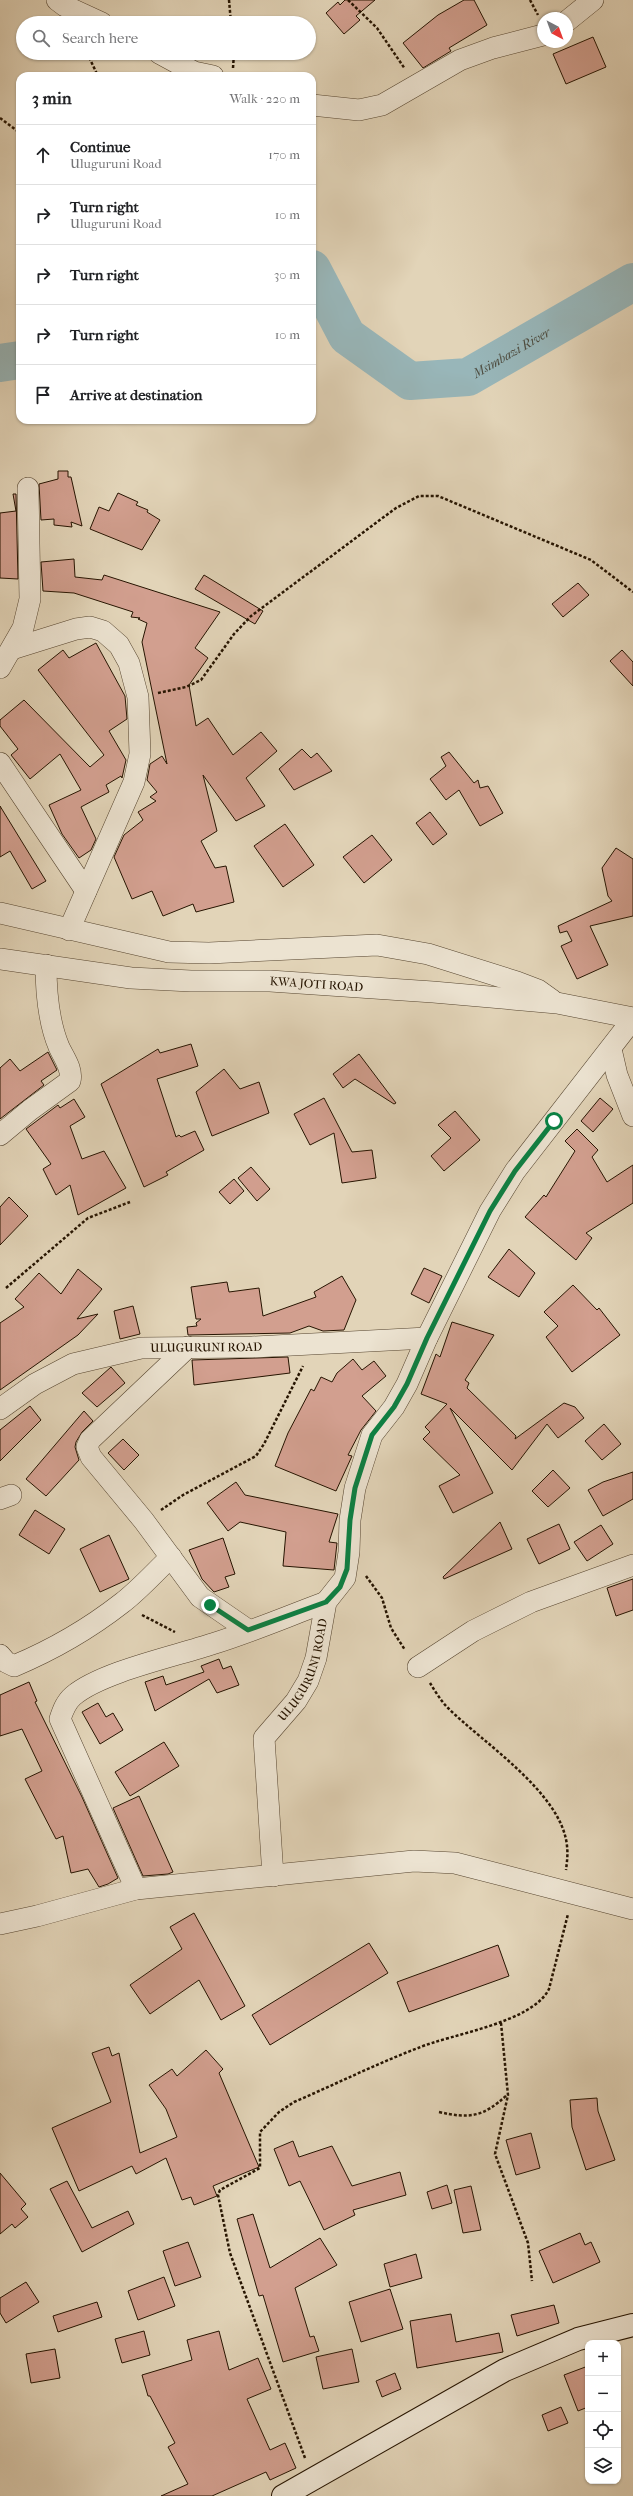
<!DOCTYPE html>
<html lang="en">
<head>
<meta charset="utf-8">
<style>
  body { margin:0; font-family:"IM FELL French Canon",serif; background:#f6f6f6; color:#202124 }
  .controls { position:absolute; right:12px; bottom:12px; display:grid; overflow:hidden; border-radius:8px; box-shadow:0 1px 3px #0004 }
  .controls button { width:36px; height:36px; display:grid; place-items:center; padding:0; border:0; border-bottom:1px solid #e0e0e0; background:#fff; color:#202124; font:20px sans-serif }
  .compass { position:absolute; left:537px; top:12px; width:36px; height:36px; border-radius:50%; background:#fff; box-shadow:0 1px 3px #0004; rotate:139deg }
  .stop { position:absolute; width:12px; height:12px; margin:-9px; border:3px solid #0b8043; border-radius:50%; background:#fff }
  .stop.end { background:#0b8043; border-color:#fff; box-shadow:0 1px 4px #0008 }
  .list { margin:0; padding:0; list-style:none }
  h2 { display:flex; justify-content:space-between; align-items:center; height:52px; margin:0; padding:0 16px; font-size:17px }
  h2 small { font-size:13px; font-weight:400; color:#757577 }
  .list li { display:grid; grid-template-columns:26px 1fr auto; gap:12px; align-items:center; box-sizing:border-box; height:60px; padding:0 16px; border-top:1px solid #e0e0e0 }
  .list b { display:block; font-size:15px; white-space:nowrap }
  .list p { margin:0; font-size:13px; white-space:nowrap; color:#757577 }
  .list em { font-size:13px; font-style:normal; color:#757577 }
  .icon { flex:none; width:22px; height:22px; fill:none; stroke:currentColor; stroke-width:2; stroke-linecap:round; stroke-linejoin:round }
  .map { position:relative; flex:none; width:633px; height:2496px; overflow:hidden }
  .search { position:absolute; background:#fff; box-shadow:0 1px 3px #0004; left:16px; top:16px; width:300px; height:44px; display:flex; align-items:center; gap:10px; box-sizing:border-box; padding:0 14px; border-radius:22px; color:#757577; font-size:15px }
  .panel { position:absolute; background:#fff; box-shadow:0 1px 3px #0004; left:16px; top:72px; width:300px; height:352px; border-radius:12px }
  .map>svg:first-child { display:block }
  .lines { fill:none; stroke-linecap:round; stroke-linejoin:round }
  .river { stroke:#98b6b9; stroke-width:38 }
  .building { fill:#d29f8f; stroke:#261401 }
  .street-casing { stroke:#55442f; stroke-width:22 }
  .secondary-casing { stroke:#261401; stroke-width:24 }
  .path { stroke:#261401; stroke-width:2.5; stroke-dasharray:3 2; stroke-linecap:butt }
  .street { stroke:#ece3d1; stroke-width:21 }
  .secondary { stroke:#ece3d1; stroke-width:22 }
  .route { stroke:#0b8043; stroke-width:5 }
  .labels { text-anchor:middle; stroke-width:3; stroke-linejoin:round; paint-order:stroke }
  .street-label { font-size:12px; fill:#261401; stroke:#ece3d1 }
  .water-label { font-size:13px; font-style:italic; fill:#4e4d41; stroke:#ece3d1 }
</style>
</head>
<body>
<div class="map">
<svg width="633" height="2496" viewBox="0 0 633 2496">
  <rect width="100%" height="100%" fill="#e2d4b8"/>
  <filter id="stains"><feTurbulence type="fractalNoise" baseFrequency=".005" numOctaves="4"/><feColorMatrix values="0 0 0 0 .2 0 0 0 0 .09 0 0 0 0 .02 0 0 0 .5 -.17"/></filter>
  <radialGradient id="worn" r=".72"><stop offset=".6" stop-color="#630" stop-opacity="0"/><stop offset="1" stop-color="#630" stop-opacity=".3"/></radialGradient>
  <g class="lines">
    <g class="river">
      <path id="s1" d="M312,269l35,67 63,45 58,-4 165,-95"/>
      <path d="M0,363l20,-3"/>
    </g>
  </g>
  <g class="building">
    <path d="M345,0h30l-19,16 4,4 -16,14 -18,-21 12,-11 2,3z"/>
    <path d="M464,0h10l13,25 -38,23 2,3 -28,17 -20,-25 35,-28z"/>
    <path d="M593,37l13,30 -40,17 -13,-30z"/>
    <path d="M58,471h10v6h3l11,49 -11,-4 1,5 -18,-2v-6l-13,1 -2,-36 19,-5z"/>
    <path d="M118,493l20,9 -2,3 12,5 -1,2 13,8 -18,30 -52,-21 9,-22 10,4z"/>
    <path d="M13,494h3l2,85 -18,-1v-65l16,-2z"/>
    <path d="M74,559l1,18 27,3 2,-5 116,37 -25,36 13,10 -19,27 7,41 12,-8 25,37 28,-23 16,19 -31,27 19,28 -29,15 -33,-46 14,56 -16,10 14,27 11,-2 8,36 -38,10 -3,-8 -30,12 -11,-25 -20,8 -18,-42 10,-22 19,-15 -5,-8 18,-11 -6,-4 7,-5 -10,-12 3,-16 12,-8 5,8 -25,-122 5,-19 -9,-4 2,-1 -9,-1 2,-5 -59,-19 -31,-2 -2,-29z"/>
    <path d="M204,575l59,36 -8,13 -60,-35z"/>
    <path d="M578,583l11,12 -26,22 -11,-13z"/>
    <path d="M96,643l29,53 2,23 -18,12 17,29 -4,18 -1,-2 -15,9 3,7 -28,15 15,32 -5,11 -12,8 -17,-24 -13,-29 32,-15 -21,-36 -30,25 -19,-24 7,-6 -18,-23v-6l24,-20 66,67 14,-12 -66,-85 25,-20 6,8z"/>
    <path d="M622,650l11,12v24l-23,-25z"/>
    <path d="M302,749l9,9 6,-5 15,18 -38,19 -15,-21z"/>
    <path d="M449,752l25,31 4,-3 2,8 8,-2 15,27 -23,13 -21,-36 -13,10 -16,-21 16,-13 -5,-9z"/>
    <path d="M0,806l46,75 -14,8 -22,-38 -10,6z"/>
    <path d="M430,812l17,22 -14,11 -17,-22z"/>
    <path d="M285,824l29,41 -31,22 -29,-41z"/>
    <path d="M372,835l20,25 -28,23 -21,-26z"/>
    <path d="M616,848l17,11v57l-43,10 18,39 -31,14 -16,-33 11,-5 -5,-10 -7,2 -2,-7 54,-25 -4,-5 -6,-28z"/>
    <path d="M191,1044l7,22 -41,13 19,58 3,-2 2,2 14,-6 9,19 -38,22 2,3 -24,12 -43,-103 57,-35 2,4z"/>
    <path d="M48,1052l9,18 -16,11 3,4 -44,34v-51l10,-9 10,12z"/>
    <path d="M359,1054l37,49 -2,1 -39,-25 -12,9 -10,-14z"/>
    <path d="M224,1069l16,20 19,-7 10,31 -57,23 -16,-44z"/>
    <path d="M324,1098l28,54 20,-2 4,28 -34,5 -8,-50 -24,12 -16,-31z"/>
    <path d="M600,1098l13,11 -20,23 -12,-11z"/>
    <path d="M74,1099l11,18 -15,9 12,33 22,-8 22,37 -48,27 -8,-30 -14,10 -13,-26 8,-5 -25,-35 32,-24 2,3z"/>
    <path d="M455,1111l25,29 -36,31 -13,-15 20,-18 -13,-13z"/>
    <path d="M577,1129l21,21 -6,7 15,25 26,-17v38l-47,30 6,5 -16,22 -51,-43 19,-22 2,2 29,-46 -10,-10z"/>
    <path d="M251,1167l19,22 -13,12 -19,-23z"/>
    <path d="M234,1179l10,12 -14,13 -11,-12z"/>
    <path d="M9,1197l19,19 -28,29v-38z"/>
    <path d="M509,1249l26,24 -16,24 -31,-20z"/>
    <path d="M424,1268l18,8 -13,27 -18,-9z"/>
    <path d="M78,1269l24,20 -25,30 21,-5 -20,21 -78,55v-67l24,-16 -9,-8 24,-26 22,21z"/>
    <path d="M342,1276l14,24 -12,30 -21,1 -14,-5 -19,7 -102,2 -1,-8 10,-1 -1,-3 5,-4h-5l-5,-32 36,-5 2,10 30,-4 4,28 53,-19 -2,-5z"/>
    <path d="M573,1285l24,25 2,-2 21,27 -48,37 -26,-35 12,-11 -14,-14z"/>
    <path d="M133,1306l7,28 -20,5 -6,-28z"/>
    <path d="M452,1322l42,13 -29,45 4,3 -2,5 49,48 -1,3 49,-36 11,4 9,11 -26,20 -11,-14 -35,46 -62,-62 43,85 -40,20 -14,-27 21,-11 -37,-36 7,-7 -5,-5 22,-23 -26,-10 15,-40 4,3z"/>
    <path d="M288,1357l2,16 -96,12 -2,-25z"/>
    <path d="M353,1359l9,11 12,-9 12,15 -24,20 14,15 -15,19 -13,25 4,1 -16,35 -61,-25 13,-33 23,-44 3,2 7,-14 11,5 5,-9z"/>
    <path d="M111,1367l14,16 -28,24 -15,-14z"/>
    <path d="M30,1406l11,14 -41,41v-31z"/>
    <path d="M84,1411l9,10 -11,11 -6,10 -1,5 4,13 -33,36 -20,-17z"/>
    <path d="M604,1424l17,20 -19,16 -17,-19z"/>
    <path d="M123,1439l16,16 -15,15 -16,-17z"/>
    <path d="M553,1470l17,18 -22,19 -16,-16z"/>
    <path d="M633,1472v27l-30,17 -15,-26 15,-8z"/>
    <path d="M236,1482l9,13 93,19 -9,28 8,1 -3,27 -51,-4 3,-34 -46,-10 -12,9 -21,-28z"/>
    <path d="M35,1510l30,19 -16,25 -30,-19z"/>
    <path d="M500,1522l12,27 -68,30 -1,-2z"/>
    <path d="M559,1524l11,25 -31,15 -12,-25z"/>
    <path d="M601,1525l12,19 -26,17 -13,-19z"/>
    <path d="M109,1535l20,44 -29,13 -20,-43z"/>
    <path d="M223,1538l12,36 -10,3 4,10 -15,5 -12,-13 -13,-29z"/>
    <path d="M633,1579v31l-17,6 -9,-28z"/>
    <path d="M219,1659l4,10 8,-3 8,19 -22,8 -8,-14 -54,32 -10,-29 18,-6 3,9 38,-13 -3,-6z"/>
    <path d="M29,1682l8,19 -2,1 47,95 36,81 -10,6 -9,3 -11,-18 -17,4 -8,-37 -7,3 -31,-60 17,-8 -20,-42 -22,7v-41z"/>
    <path d="M98,1703l8,14 7,-4 10,17 -23,14 -18,-32z"/>
    <path d="M164,1742l15,24 -49,30 -15,-24z"/>
    <path d="M139,1796l34,76 -5,2 -25,2 -30,-68z"/>
    <path d="M194,1913l51,93 -24,14 -22,-40 -49,34 -20,-29 52,-36 -12,-22z"/>
    <path d="M369,1943l19,30 -118,72 -18,-30z"/>
    <path d="M498,1945l11,31 -100,36 -12,-30z"/>
    <path d="M109,2047l3,9 7,-3 21,100 37,-16 -11,-28 -17,-24 23,-16 5,7 29,-26 17,19 -4,4 40,94 -46,19 4,10 -23,9 -3,-8 -9,3 -16,-42 -30,16 -4,-8 -53,25 -27,-63 59,-26 -19,-49z"/>
    <path d="M597,2098l1,13 17,49 -29,10 -14,-43 -2,-27z"/>
    <path d="M531,2133l9,35 -24,7 -10,-35z"/>
    <path d="M293,2141l6,16 33,-11 20,40 48,-14 6,23 -53,15 2,5 -31,15 -24,-49 -11,5 -15,-37z"/>
    <path d="M0,2173l26,31 -5,5 7,8 -13,11 -3,-4 -12,10z"/>
    <path d="M67,2181l25,47 36,-17 6,13 -52,28 -32,-63z"/>
    <path d="M447,2185l5,18 -20,6 -5,-17z"/>
    <path d="M471,2186l10,44 -18,3 -9,-43z"/>
    <path d="M253,2214l17,54 50,-30 17,27 -42,23 15,49 4,-1 5,15 -36,11 -20,-67 -4,1 -22,-77z"/>
    <path d="M580,2233l5,12 6,-3 9,20 -47,21 -14,-32z"/>
    <path d="M188,2242l13,35 -26,9 -12,-35z"/>
    <path d="M416,2254l6,24 -32,9 -6,-23z"/>
    <path d="M164,2277l11,29 -37,14 -10,-29z"/>
    <path d="M26,2282l13,20 -33,21 -6,-10v-15z"/>
    <path d="M390,2289l13,40 -42,13 -12,-40z"/>
    <path d="M97,2302l5,15 -44,15 -5,-16z"/>
    <path d="M554,2305l5,18 -42,13 -6,-21z"/>
    <path d="M451,2314l5,28 43,-9 4,19 -86,16 -7,-47z"/>
    <path d="M144,2331l6,24 -28,8 -7,-24z"/>
    <path d="M219,2331l10,39 29,-12 13,31 -24,10 23,51 15,-7 11,25 -26,12 -4,-8 -54,24h-51l27,-12 -20,-37 7,-4 -25,-47h-2l-6,-21 50,-15 -5,-20z"/>
    <path d="M55,2349l5,29 -29,5 -5,-29z"/>
    <path d="M352,2349l7,33 -36,7 -7,-32z"/>
    <path d="M588,2366v41l-10,4 -14,-36z"/>
    <path d="M395,2373l6,16 -19,8 -6,-16z"/>
    <path d="M561,2407l7,16 -20,8 -6,-16z"/>
  </g>
  <g class="lines">
    <defs>
      <g id="street">
        <path d="M57,0l8,6 37,17"/>
        <path d="M567,21l26,-21"/>
        <path d="M159,53l35,19 19,4"/>
        <path d="M312,105l47,5 23,-5 78,-45 33,-12 50,-13"/>
        <path d="M12,649l64,-20 14,-2 13,4 16,14 10,18 9,34 2,57 -6,28 -65,148"/>
        <path d="M0,668l23,-40 7,-29 -2,-111"/>
        <path d="M0,763l86,128"/>
        <path d="M0,913l169,39 40,1 168,-8 51,9 89,28 21,8 14,10"/>
        <path id="s2" d="M0,959l131,19 60,3h79l163,11 124,11 76,15"/>
        <path d="M611,1049l6,26 16,41"/>
        <path d="M0,1135l30,-25 40,-29c3,-12 -6,-23 -11,-34 -11,-26 -13,-55 -13,-82"/>
        <path d="M188,1347l-98,93 -3,7 4,10 53,64 56,76 48,33"/>
        <path id="s3" d="M0,1409l35,-25 38,-20 68,-16 111,-1 175,-9"/>
        <path d="M0,1499l11,-4"/>
        <path d="M0,1655l6,7 8,4c38,-16 76,-38 108,-63 17,-13 33,-31 49,-46"/>
        <path d="M418,1667l55,-36 58,-29 102,-37"/>
        <path id="s4" d="M273,1876l-9,-138 32,-37 12,-20 8,-23 10,-56 19,-24 4,-26 1,-32 5,-32 17,-53 22,-28 13,-23 20,-46 63,-127 25,-40 118,-152"/>
        <path d="M136,1889l-76,-170c3,-9 6,-17 13,-23 28,-24 103,-40 139,-52 39,-12 76,-28 114,-42"/>
        <path d="M0,1924l37,-8 99,-27 278,-28 41,2 178,46"/>
      </g>
      <path id="secondary" d="M283,2496l222,-126 73,-31 55,-14"/>
    </defs>
    <use href="#street" class="street-casing"/>
    <use href="#secondary" class="secondary-casing"/>
    <g class="path">
      <path d="M229,0l2,23"/>
      <path d="M348,0l29,28 28,41"/>
      <path d="M530,0l8,15"/>
      <path d="M87,53l11,23"/>
      <path d="M233,68l1,-15"/>
      <path d="M0,118l20,15"/>
      <path d="M158,693l28,-6 15,-7 33,-46 17,-18 145,-108 23,-12h19l153,64 42,32"/>
      <path d="M6,1288l82,-70 42,-16"/>
      <path d="M161,1510l22,-15 73,-39 8,-12 39,-78"/>
      <path d="M366,1576l16,22 9,30 14,22"/>
      <path d="M142,1615l33,17"/>
      <path d="M430,1683c5,8 11,18 18,25 35,35 114,85 119,138 1,8 0,16 -1,24"/>
      <path d="M501,2023l7,72 -13,59 33,89 4,38"/>
      <path d="M439,2112c31,7 44,5 68,-17"/>
      <path d="M305,2458l-75,-205 -12,-58 2,-5 40,-22v-36l19,-20 15,-10c42,-18 82,-38 124,-54 33,-14 114,-25 131,-59l19,-75"/>
    </g>
    <use href="#street" class="street"/>
    <use href="#secondary" class="secondary"/>
  </g>
  <g class="lines">
    <path class="route" d="M210,1605l38,25 78,-28 14,-15 7,-18 3,-49 5,-32 17,-53 22,-28 13,-23 20,-46 63,-127 25,-40 39,-50"/>
  </g>
  <g class="labels">
    <g class="street-label">
      <text dy="4" stroke="none"><textPath href="#s2" startOffset="318">KWA JOTI ROAD</textPath></text>
      <text dy="4" stroke="none"><textPath href="#s3" startOffset="221">ULUGURUNI ROAD</textPath></text>
      <text dy="4" stroke="none"><textPath href="#s4" startOffset="219">ULUGURUNI ROAD</textPath></text>
    </g>
    <g class="water-label">
      <text dy="5" stroke="none"><textPath href="#s1" startOffset="261">Msimbazi River</textPath></text>
    </g>
  </g>
  <rect width="100%" height="100%" filter="url(#stains)"/>
  <rect width="100%" height="100%" fill="url(#worn)"/>
</svg>
<div class="controls">
<button>+</button>
<button>−</button>
<button><svg class="icon" aria-label="locate" viewBox="0 0 24 24"><circle cx="12" cy="12" r="6"/><path d="M12 2v4M12 18v4M2 12h4M18 12h4"/></svg></button>
<button><svg class="icon" aria-label="layers" viewBox="0 0 24 24"><path d="M12 4l9 5-9 5-9-5zM3 14l9 5 9-5"/></svg></button>
</div>
<svg class="compass" viewBox="-18 -18 36 36"><path d="M0-13l5 13h-10z" fill="#e53935"/><path d="M0 13l5-13h-10z" fill="#757577"/></svg>
<div class="stop" style="left:554px;top:1121px"></div>
<div class="stop end" style="left:210px;top:1605px"></div>
<div class="search"><svg class="icon" aria-label="search" viewBox="0 0 24 24"><circle cx="10" cy="10" r="6"/><path d="M15 15l6 6"/></svg>Search here</div>
<section class="panel">
<h2>3 min<small>Walk · 220 m</small></h2>
<ul class="list">
<li><svg class="icon" aria-label="ahead" viewBox="0 0 24 24"><path d="M12 20V5M6 11l6-6 6 6"/></svg><div><b>Continue</b><p>Uluguruni Road</p></div><em>170 m</em></li>
<li><svg class="icon" aria-label="right" viewBox="0 0 24 24"><path d="M7 20v-9h11M14 6l5 5-5 5"/></svg><div><b>Turn right</b><p>Uluguruni Road</p></div><em>10 m</em></li>
<li><svg class="icon" aria-label="right" viewBox="0 0 24 24"><path d="M7 20v-9h11M14 6l5 5-5 5"/></svg><div><b>Turn right</b></div><em>30 m</em></li>
<li><svg class="icon" aria-label="right" viewBox="0 0 24 24"><path d="M7 20v-9h11M14 6l5 5-5 5"/></svg><div><b>Turn right</b></div><em>10 m</em></li>
<li><svg class="icon" aria-label="arrive" viewBox="0 0 24 24"><path d="M6 21V4h12l-3 4 3 4H6"/></svg><div><b>Arrive at destination</b></div></li>
</ul>
</section>
</div>
</body>
</html>
